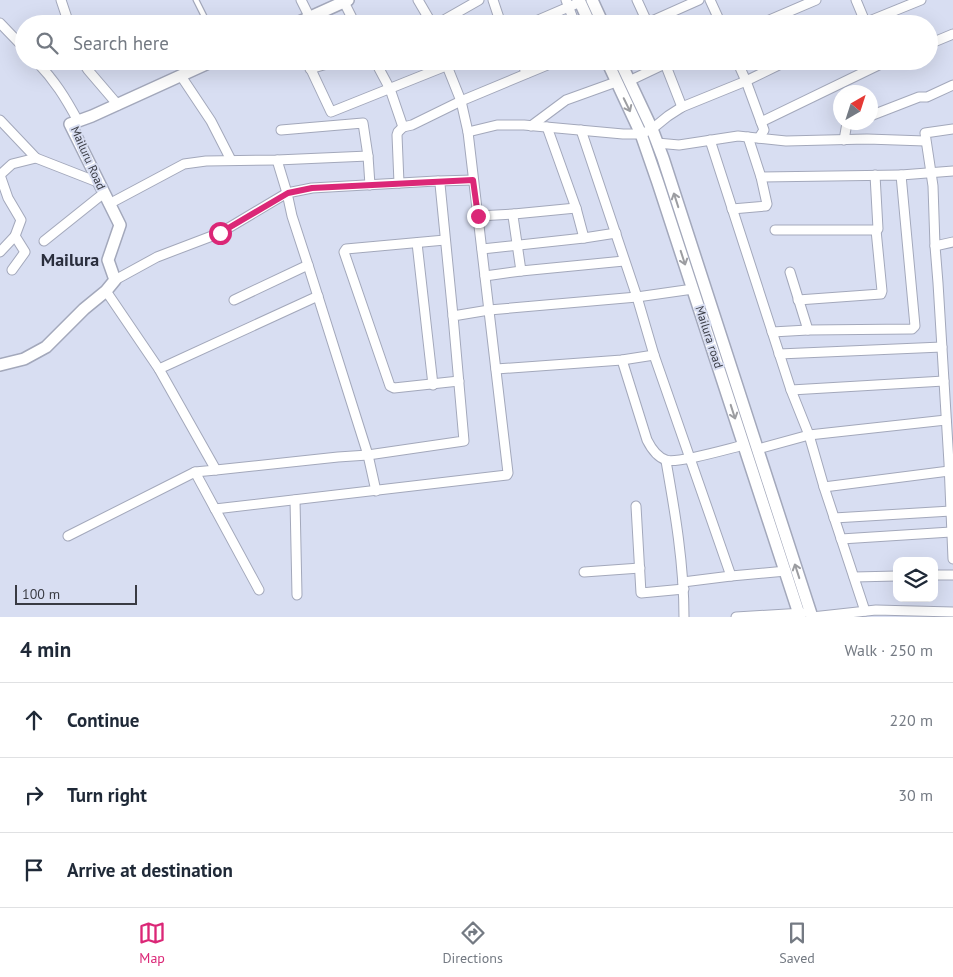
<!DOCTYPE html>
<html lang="en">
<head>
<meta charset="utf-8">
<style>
  body { margin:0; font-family:"PT Sans",sans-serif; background:#f2f2f3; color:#1f2937 }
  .controls { position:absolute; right:15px; bottom:15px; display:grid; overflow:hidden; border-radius:10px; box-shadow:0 5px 20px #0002 }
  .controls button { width:45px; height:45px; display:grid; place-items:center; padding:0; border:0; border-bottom:1px solid #e0e1e3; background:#fff; color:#1f2937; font:25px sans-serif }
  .compass { position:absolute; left:833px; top:85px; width:45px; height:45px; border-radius:50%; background:#fff; box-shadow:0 5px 20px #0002; rotate:39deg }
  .scale { position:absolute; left:15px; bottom:12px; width:122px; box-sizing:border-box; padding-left:5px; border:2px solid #393b43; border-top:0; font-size:14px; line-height:18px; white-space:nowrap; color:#393b43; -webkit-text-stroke:4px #d8def2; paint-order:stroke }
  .stop { position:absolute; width:15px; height:15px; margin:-11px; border:4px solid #db2777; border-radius:50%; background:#fff }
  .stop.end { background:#db2777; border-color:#fff; box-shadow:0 1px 5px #0008 }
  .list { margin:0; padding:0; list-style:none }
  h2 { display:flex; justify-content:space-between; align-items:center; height:65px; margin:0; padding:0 20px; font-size:21px }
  h2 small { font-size:16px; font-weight:400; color:#747a83 }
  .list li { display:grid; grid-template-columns:32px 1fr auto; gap:15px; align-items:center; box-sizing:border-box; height:75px; padding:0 20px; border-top:1px solid #e0e1e3 }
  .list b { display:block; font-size:19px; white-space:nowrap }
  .list em { font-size:16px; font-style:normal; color:#747a83 }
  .icon { flex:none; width:28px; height:28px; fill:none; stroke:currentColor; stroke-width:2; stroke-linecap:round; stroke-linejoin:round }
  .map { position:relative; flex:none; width:953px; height:617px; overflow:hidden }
  .search { position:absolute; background:#fff; box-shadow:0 5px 20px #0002; left:15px; right:15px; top:15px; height:55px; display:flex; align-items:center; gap:12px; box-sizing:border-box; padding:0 18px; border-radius:28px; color:#747a83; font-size:19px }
  .sheet { height:290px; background:#fff }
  nav { display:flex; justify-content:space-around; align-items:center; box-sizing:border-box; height:70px; border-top:1px solid #e0e1e3; background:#fff; font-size:14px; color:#747a83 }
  nav a { display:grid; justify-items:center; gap:2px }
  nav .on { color:#db2777 }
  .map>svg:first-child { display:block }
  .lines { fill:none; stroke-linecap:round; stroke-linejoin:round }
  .service-casing { stroke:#a3a8bb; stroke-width:7 }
  .minor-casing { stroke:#a3a8bb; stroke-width:11 }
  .tertiary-casing { stroke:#a3a8bb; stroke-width:14 }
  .service { stroke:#fff; stroke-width:4.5 }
  .minor { stroke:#fff; stroke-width:9 }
  .tertiary { stroke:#fff; stroke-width:11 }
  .oneway { stroke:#9c9da1 }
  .route { stroke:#db2777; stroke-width:6 }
  .labels { text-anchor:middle; stroke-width:4; stroke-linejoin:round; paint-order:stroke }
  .street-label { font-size:12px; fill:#393b43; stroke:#d8def2 }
  .district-label { font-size:18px; font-weight:bold; fill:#2a2e3d; stroke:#d8def2 }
</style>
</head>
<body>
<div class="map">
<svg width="953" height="617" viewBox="0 0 953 617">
  <rect width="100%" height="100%" fill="#d8def2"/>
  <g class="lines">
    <defs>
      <path id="service" d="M196,0l12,24"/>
      <g id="minor">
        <path d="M61,0l8,24"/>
        <path d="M301,0l8,16"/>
        <path d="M418,0l14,24"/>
        <path d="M493,0l8,24"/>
        <path d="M566,0l9,24"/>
        <path d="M637,0l11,24"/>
        <path d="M710,0l11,24"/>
        <path d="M856,0l10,24"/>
        <path d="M344,2l11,22"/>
        <path d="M0,23l24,25"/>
        <path d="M437,24l42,-24"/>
        <path d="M529,24l51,-22"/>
        <path d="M645,24l54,-24"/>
        <path d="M760,24l56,-24"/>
        <path d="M862,24l59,-24"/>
        <path d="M929,44l24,-10"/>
        <path d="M36,61c19,20 29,36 42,60"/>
        <path d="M82,61l6,9 30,35"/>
        <path d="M307,61l24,51 115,-46 9,-5"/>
        <path d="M375,61l15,28 13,38 9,-2 49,-24 96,-40"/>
        <path d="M445,61l16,40 7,31 29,-7h27l99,9h18l11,-5 16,-13 14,-9 64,-26 41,-20"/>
        <path d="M520,61l7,12"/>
        <path d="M664,61l18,46"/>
        <path d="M737,61l9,20 18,49 -5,8"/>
        <path d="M310,69l27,-8"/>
        <path d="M181,76l30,45 20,39"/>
        <path d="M629,81l42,-20"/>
        <path d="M870,116l49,-19h8l26,-12"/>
        <path d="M0,120l36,38"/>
        <path d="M761,122l126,-61"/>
        <path d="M531,126l35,-26 50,-18"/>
        <path d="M547,127l29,81 8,30 32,-5"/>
        <path d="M953,129l-28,4 8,53 2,60 3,37 11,180 4,96"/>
        <path d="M281,130l82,-7 5,33 2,29"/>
        <path d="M581,130l56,167 17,58 77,221 55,-5"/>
        <path d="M710,140l81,250 18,45 15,52 41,124"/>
        <path d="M844,140l3,-17 1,-1"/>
        <path d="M657,143l22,2 59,-9 48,5 81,-2 58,2"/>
        <path d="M277,160l10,33 5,23 16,49 60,190 8,36"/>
        <path d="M0,175l12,-11 24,-6 64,25"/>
        <path d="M901,175l52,-4"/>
        <path d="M761,177l140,-2 14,151 -3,3 -104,1 -36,2"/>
        <path d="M438,181l35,-1"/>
        <path d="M399,183l-2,-48 1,-3 5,-5"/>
        <path d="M109,204l75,-40 22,-3 71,-1 91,-4"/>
        <path d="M732,209l34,-3 1,-2 -6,-27 -13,-40"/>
        <path d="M478,216l36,-2"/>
        <path d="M775,230h102l1,-1 -3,-54"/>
        <path d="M445,240l-99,9 -2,3 46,134 4,2 65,-7"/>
        <path d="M44,241l60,-48"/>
        <path d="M417,243l16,142"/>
        <path d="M935,246l18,-4"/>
        <path d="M482,249l102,-11"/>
        <path d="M0,252l15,-16 6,-16 -13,-22 -8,-23"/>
        <path d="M12,270l13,-18 -10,-16"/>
        <path d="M521,271l-8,-55 1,-2 62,-6"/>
        <path d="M790,272l18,58"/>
        <path d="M485,276l36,-5 103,-10"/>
        <path d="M115,280l42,-23 63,-24 67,-40 25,-5 124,-7h2l2,3 13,132"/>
        <path d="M106,291l53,78 159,-73"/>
        <path d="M234,300l74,-35"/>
        <path d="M798,300l83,-6 1,-3 -6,-61"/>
        <path d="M779,354l163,-7"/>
        <path d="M622,360l25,80c4,8 10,17 19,20 10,4 65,-12 78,-15"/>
        <path d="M496,369l126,-9 32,-5"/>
        <path d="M791,390l153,-9"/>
        <path d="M758,449l51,-14 137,-15"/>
        <path d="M666,461c9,51 18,103 18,156"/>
        <path d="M216,470l122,-13 30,-2 96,-14 -11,-125 36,-6 148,-13 56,-8"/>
        <path d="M195,472l64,118"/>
        <path d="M824,487l125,-16"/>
        <path d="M295,500l2,95"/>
        <path d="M636,506l5,87 43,-4"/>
        <path d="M215,509l292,-34 1,-2 -40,-341"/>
        <path d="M834,518l117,-7"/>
        <path d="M68,536l127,-64 21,-2 -57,-101"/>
        <path d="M841,539l110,-7"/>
        <path d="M584,572l56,-4"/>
        <path d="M934,575h19"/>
        <path d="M854,577l43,-1"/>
        <path d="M683,582l48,-6"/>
        <path d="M736,617l67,-4"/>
        <path d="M812,617l64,-7 77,2"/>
      </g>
      <g id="tertiary">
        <path d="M579,0l11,24"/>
        <path d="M592,0l11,24"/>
        <path d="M295,24l53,-24"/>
        <path d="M607,61l34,73 17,49 142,434"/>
        <path d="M620,61l32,68 11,29 149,459"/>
        <path d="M0,365l24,-6 22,-12 38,-38 22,-18 9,-11 -7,-20 12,-35 -50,-101 22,-8 121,-55"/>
      </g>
    </defs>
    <use href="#service" class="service-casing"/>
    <use href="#minor" class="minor-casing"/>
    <use href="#tertiary" class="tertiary-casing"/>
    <use href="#service" class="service"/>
    <use href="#minor" class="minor"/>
    <use href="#tertiary" class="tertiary"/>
  </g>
  <defs><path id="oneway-shaft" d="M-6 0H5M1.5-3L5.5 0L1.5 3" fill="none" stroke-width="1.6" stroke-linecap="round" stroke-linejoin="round" transform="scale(1.25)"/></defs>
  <g class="oneway">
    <use href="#oneway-shaft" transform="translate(627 105) rotate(64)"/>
    <use href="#oneway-shaft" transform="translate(676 200) rotate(-108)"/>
    <use href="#oneway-shaft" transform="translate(683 258) rotate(72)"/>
    <use href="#oneway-shaft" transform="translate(733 412) rotate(72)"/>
    <use href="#oneway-shaft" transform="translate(797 571) rotate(-108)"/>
  </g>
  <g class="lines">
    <path class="route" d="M220,233l68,-40 24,-5 161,-8 5,36"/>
  </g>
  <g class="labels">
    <g class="street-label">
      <text transform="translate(88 158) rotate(66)" y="4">Mailuru Road</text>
      <text transform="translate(709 337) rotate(72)" y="4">Mailura road</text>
    </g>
    <g class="district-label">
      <text x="70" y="266">Mailura</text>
    </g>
  </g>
</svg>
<div class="controls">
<button><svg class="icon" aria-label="layers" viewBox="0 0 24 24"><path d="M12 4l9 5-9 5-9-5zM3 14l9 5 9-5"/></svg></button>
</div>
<svg class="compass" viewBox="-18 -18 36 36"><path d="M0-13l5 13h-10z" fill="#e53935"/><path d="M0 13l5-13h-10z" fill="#747a83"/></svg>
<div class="scale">100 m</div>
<div class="stop" style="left:220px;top:233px"></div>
<div class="stop end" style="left:478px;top:216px"></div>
<div class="search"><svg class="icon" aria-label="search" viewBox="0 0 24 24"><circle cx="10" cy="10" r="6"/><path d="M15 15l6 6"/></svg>Search here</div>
</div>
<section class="sheet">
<h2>4 min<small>Walk · 250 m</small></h2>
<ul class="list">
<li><svg class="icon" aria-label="ahead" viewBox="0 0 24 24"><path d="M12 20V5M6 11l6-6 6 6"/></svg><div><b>Continue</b></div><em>220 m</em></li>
<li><svg class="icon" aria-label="right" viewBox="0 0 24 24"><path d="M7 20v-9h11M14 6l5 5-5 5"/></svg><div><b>Turn right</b></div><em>30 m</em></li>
<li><svg class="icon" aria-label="arrive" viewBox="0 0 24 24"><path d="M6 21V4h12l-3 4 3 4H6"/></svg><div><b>Arrive at destination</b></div></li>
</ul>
</section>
<nav>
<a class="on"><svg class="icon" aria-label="map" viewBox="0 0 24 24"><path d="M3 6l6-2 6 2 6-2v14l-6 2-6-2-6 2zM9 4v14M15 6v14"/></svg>Map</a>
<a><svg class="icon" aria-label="directions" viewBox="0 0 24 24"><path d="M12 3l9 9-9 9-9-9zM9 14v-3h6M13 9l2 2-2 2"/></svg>Directions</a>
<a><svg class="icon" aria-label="saved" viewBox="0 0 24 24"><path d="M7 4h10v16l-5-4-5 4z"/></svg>Saved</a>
</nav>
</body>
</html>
